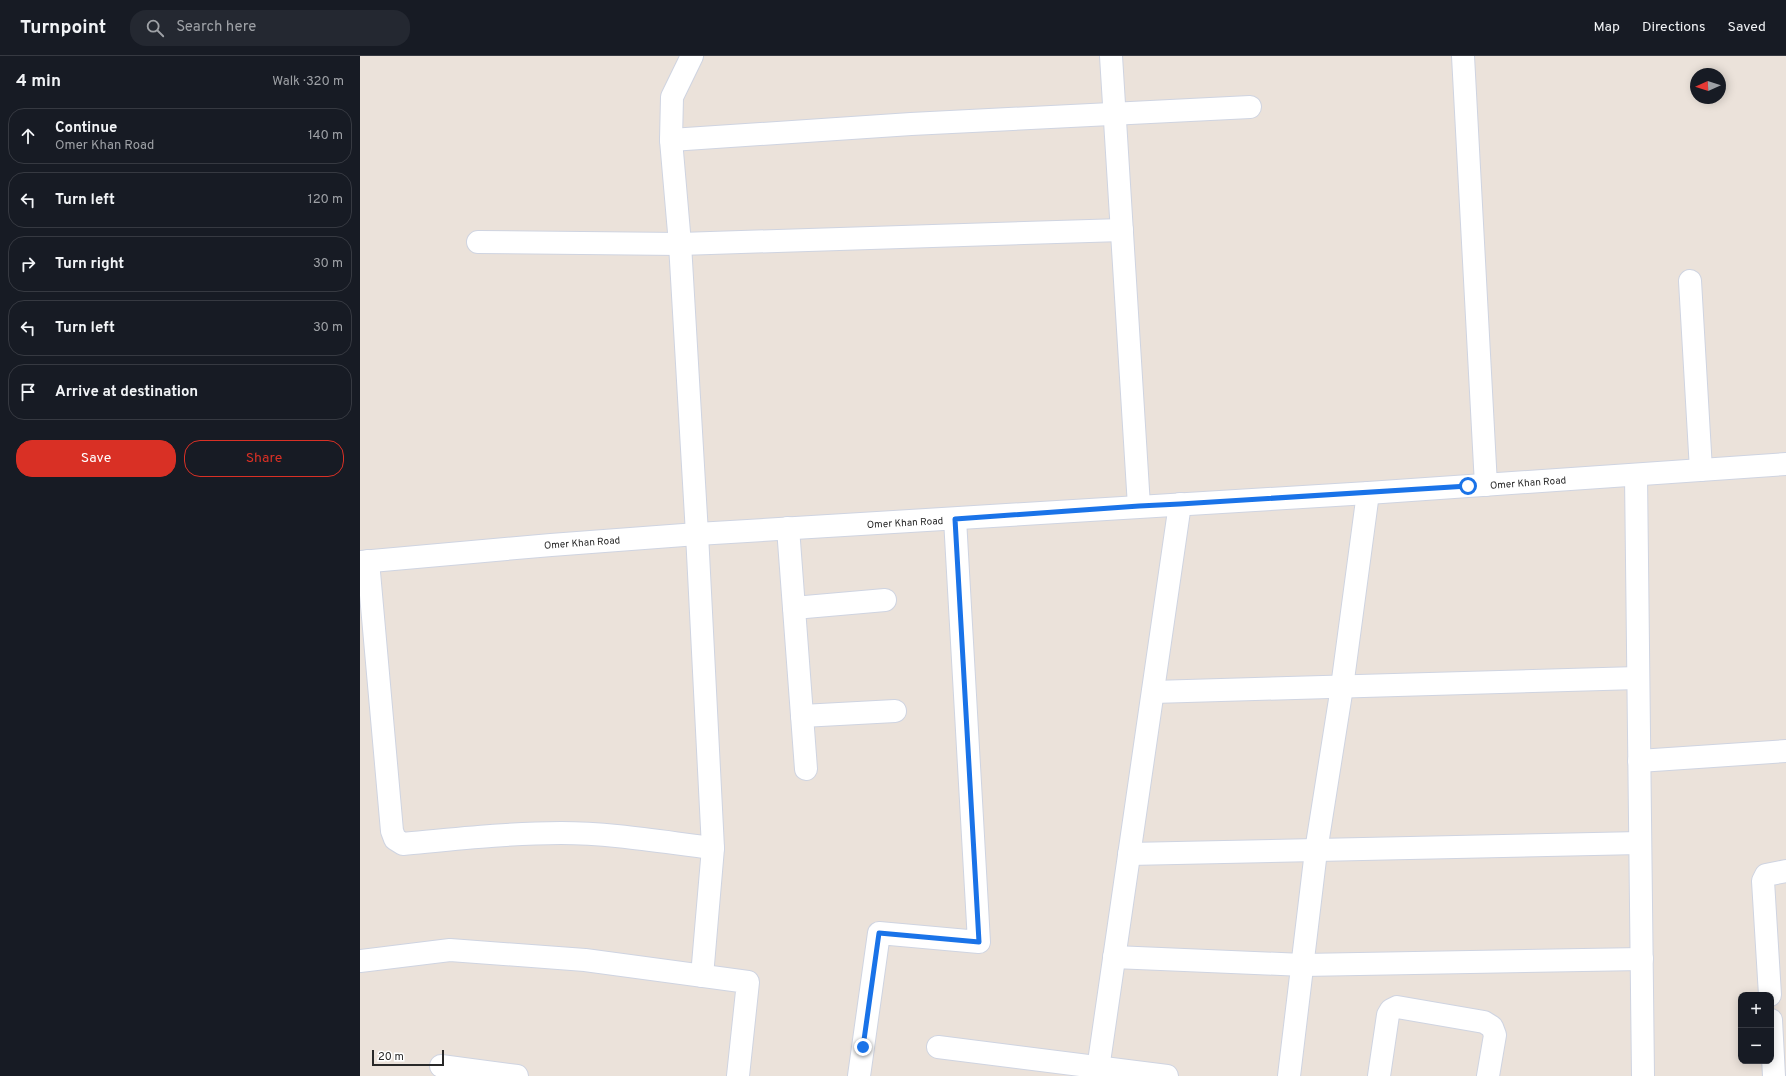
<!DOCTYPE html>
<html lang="en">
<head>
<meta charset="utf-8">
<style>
  body { margin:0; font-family:Overpass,sans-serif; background:#242831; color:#f1f3f6 }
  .controls { position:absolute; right:12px; bottom:12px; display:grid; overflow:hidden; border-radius:8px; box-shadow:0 2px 10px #0003 }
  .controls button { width:36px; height:36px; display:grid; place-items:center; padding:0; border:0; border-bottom:1px solid #363941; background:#171b24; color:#f1f3f6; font:20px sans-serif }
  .compass { position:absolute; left:1330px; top:12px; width:36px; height:36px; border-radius:50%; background:#171b24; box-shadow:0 2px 10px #0003; rotate:267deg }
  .scale { position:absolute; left:12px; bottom:10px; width:72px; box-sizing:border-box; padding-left:4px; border:2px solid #282828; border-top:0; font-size:11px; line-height:14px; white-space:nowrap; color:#282828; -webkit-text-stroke:3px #fff; paint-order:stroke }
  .stop { position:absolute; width:12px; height:12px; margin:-9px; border:3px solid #1a73e8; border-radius:50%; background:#fff }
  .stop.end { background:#1a73e8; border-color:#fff; box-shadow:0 1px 4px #0008 }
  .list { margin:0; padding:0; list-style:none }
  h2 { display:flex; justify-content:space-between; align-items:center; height:52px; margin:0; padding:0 16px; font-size:17px }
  h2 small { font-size:13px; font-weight:400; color:#9ea1a6 }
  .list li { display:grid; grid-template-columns:26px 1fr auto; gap:12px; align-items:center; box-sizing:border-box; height:56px; margin:0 8px 8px; padding:0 8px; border:1px solid #363941; border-radius:16px }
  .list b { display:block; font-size:15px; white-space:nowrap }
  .list p { margin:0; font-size:13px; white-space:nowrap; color:#9ea1a6 }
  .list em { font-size:13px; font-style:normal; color:#9ea1a6 }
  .actions { display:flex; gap:8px; padding:12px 16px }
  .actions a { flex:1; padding:9px 0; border:1px solid #d93025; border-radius:16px; text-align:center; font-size:14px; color:#d93025 }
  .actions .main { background:#d93025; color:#fff }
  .icon { flex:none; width:22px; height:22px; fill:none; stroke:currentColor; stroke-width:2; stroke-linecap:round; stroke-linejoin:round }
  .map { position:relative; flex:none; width:1426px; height:1020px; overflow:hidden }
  header { display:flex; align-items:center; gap:24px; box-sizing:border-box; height:56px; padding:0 20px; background:#171b24; border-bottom:1px solid #363941 }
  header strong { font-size:19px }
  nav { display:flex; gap:22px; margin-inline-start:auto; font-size:14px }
  .search { width:280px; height:36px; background:#242831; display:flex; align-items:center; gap:10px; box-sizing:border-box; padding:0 14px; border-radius:16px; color:#9ea1a6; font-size:15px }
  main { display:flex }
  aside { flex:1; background:#171b24 }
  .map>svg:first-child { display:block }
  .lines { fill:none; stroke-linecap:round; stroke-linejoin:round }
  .minor-casing { stroke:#cfd4e1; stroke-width:24 }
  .minor { stroke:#fff; stroke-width:22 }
  .route { stroke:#1a73e8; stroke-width:5 }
  .labels { text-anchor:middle; stroke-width:3.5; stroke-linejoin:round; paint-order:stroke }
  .street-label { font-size:10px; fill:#282828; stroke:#fff }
</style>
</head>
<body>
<header>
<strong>Turnpoint</strong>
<div class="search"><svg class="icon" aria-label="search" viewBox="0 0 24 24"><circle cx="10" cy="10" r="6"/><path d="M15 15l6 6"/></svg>Search here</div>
<nav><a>Map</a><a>Directions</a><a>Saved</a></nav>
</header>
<main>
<aside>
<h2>4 min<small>Walk · 320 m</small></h2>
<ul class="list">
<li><svg class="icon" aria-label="ahead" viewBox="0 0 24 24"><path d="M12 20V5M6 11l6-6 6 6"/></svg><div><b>Continue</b><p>Omer Khan Road</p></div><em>140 m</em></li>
<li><svg class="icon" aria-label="left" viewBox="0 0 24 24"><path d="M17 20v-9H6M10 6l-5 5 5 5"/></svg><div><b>Turn left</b></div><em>120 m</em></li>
<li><svg class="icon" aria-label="right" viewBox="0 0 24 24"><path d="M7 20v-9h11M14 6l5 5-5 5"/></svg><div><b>Turn right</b></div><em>30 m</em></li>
<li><svg class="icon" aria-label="left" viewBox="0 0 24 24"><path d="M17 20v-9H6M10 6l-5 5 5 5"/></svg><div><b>Turn left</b></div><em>30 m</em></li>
<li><svg class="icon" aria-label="arrive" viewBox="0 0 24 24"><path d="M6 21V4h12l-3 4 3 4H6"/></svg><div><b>Arrive at destination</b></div></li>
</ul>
<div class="actions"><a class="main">Save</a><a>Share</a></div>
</aside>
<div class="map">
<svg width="1426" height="1020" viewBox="0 0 1426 1020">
  <rect width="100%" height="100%" fill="#ebe2da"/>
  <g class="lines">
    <defs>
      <g id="minor">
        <path d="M332,0l-20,41 -1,43 9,104 17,290 16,314 -11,128"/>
        <path d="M751,0l28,450"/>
        <path d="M1103,0l23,429"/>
        <path d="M311,84l240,-16 339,-17"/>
        <path d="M118,186l202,2 442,-14"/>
        <path d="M1330,225l11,189"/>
        <path d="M1276,419l7,601"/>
        <path d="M428,472l18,241"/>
        <path d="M8,505l24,270 3,8 8,5c53,-5 106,-11 158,-11 51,0 102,9 152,15"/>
        <path d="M0,506l191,-17 146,-11 671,-41 418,-29"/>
        <path d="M434,552l91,-8"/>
        <path d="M793,636l485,-14"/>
        <path d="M442,660l93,-5"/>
        <path d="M1279,705l147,-10"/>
        <path d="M769,798l511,-11"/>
        <path d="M754,901l189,8 339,-6"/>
        <path d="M0,905l90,-11 135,10 163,22 -10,94"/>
        <path d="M1410,939l-7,-114 3,-6 20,-4"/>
        <path d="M1411,964l3,56"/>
        <path d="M578,991l229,29"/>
        <path d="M81,1010l76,10"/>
        <path d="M499,1020l20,-143 100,9 -24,-423"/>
        <path d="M737,1020l83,-572"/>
        <path d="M929,1020l27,-225 26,-164 26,-194"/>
        <path d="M1019,1020l9,-61 3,-5 6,-3 87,15 8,5 3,8 -7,41"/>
      </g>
    </defs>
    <use href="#minor" class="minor-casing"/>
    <use href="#minor" class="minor"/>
  </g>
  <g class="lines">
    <path class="route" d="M503,991l16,-114 100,9 -24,-423 184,-13 41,-2 288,-18"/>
  </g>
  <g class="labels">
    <g class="street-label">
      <text transform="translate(1168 426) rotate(-4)" y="4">Omer Khan Road</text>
      <text transform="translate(545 466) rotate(-3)" y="4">Omer Khan Road</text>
      <text transform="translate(222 486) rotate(-4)" y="4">Omer Khan Road</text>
    </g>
  </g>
</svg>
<div class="controls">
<button>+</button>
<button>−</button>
</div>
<svg class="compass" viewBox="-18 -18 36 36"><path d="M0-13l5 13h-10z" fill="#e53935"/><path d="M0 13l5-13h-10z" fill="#9ea1a6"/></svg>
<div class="scale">20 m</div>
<div class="stop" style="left:1108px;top:430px"></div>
<div class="stop end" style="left:503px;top:991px"></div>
</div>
</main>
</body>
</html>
